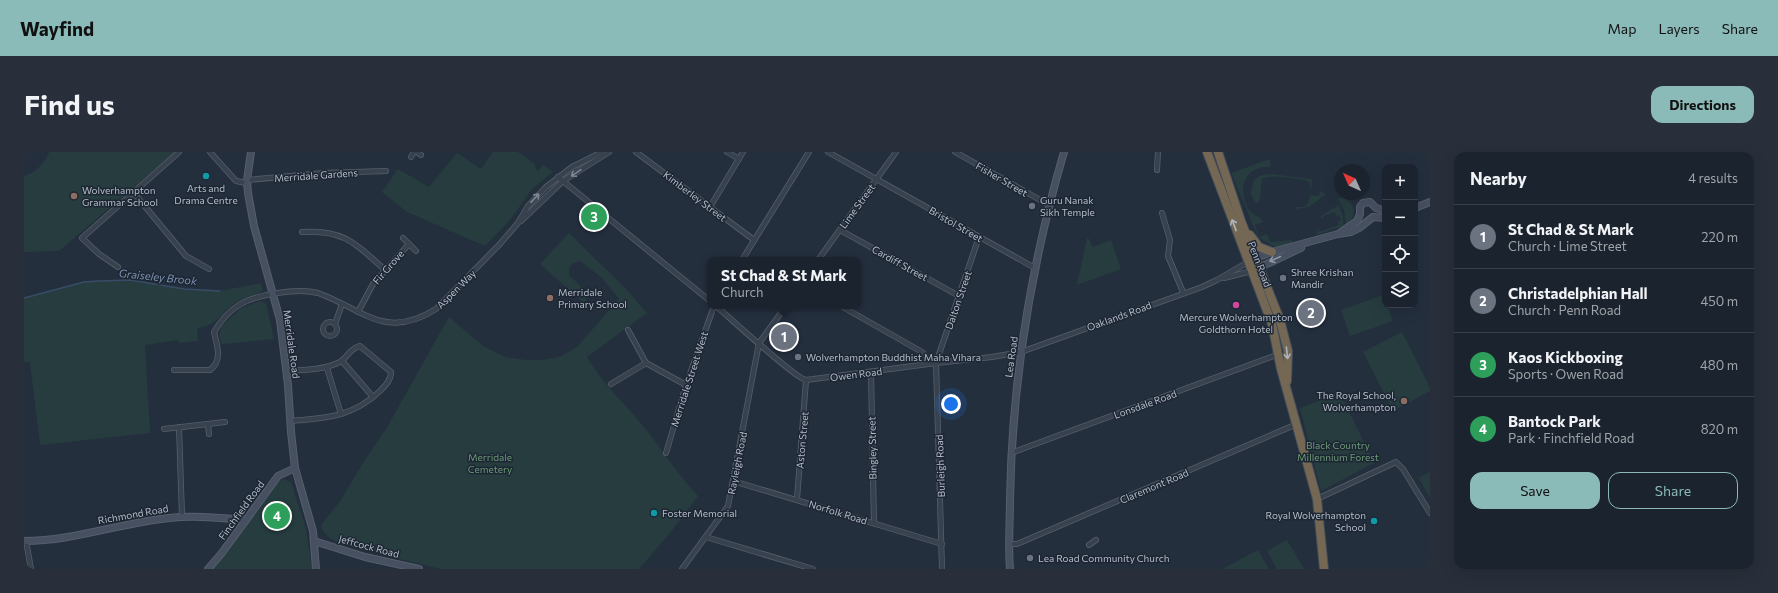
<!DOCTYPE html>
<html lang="en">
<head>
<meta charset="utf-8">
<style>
  body { margin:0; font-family:Commissioner,sans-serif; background:#282f3a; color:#f1f3f6 }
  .controls { position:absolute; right:12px; top:12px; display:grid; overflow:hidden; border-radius:8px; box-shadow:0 4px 16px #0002 }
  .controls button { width:36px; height:36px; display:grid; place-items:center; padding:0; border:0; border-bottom:1px solid #39404a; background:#1b232e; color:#f1f3f6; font:20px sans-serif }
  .compass { position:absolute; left:1310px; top:12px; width:36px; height:36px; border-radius:50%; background:#1b232e; box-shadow:0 4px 16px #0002; rotate:315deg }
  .you { position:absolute; left:927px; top:252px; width:14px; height:14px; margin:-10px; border:3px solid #fff; border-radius:50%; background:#1a73e8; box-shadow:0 0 0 6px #1a73e833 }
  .badge { display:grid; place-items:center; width:26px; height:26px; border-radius:50%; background:#8bbbb9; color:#fff; font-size:13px; font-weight:700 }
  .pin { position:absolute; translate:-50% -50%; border:2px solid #fff; box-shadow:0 1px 4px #0006 }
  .popup { position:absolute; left:683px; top:105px; width:154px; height:52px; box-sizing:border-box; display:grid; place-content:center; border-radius:8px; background:#1b232e; filter:drop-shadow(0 1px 3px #0005); font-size:13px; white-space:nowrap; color:#a0a4aa }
  .popup b { font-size:15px; color:#f1f3f6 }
  .popup::after { content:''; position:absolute; left:50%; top:100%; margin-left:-8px; border:8px solid transparent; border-top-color:#1b232e }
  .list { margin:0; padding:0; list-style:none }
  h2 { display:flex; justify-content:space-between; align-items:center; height:52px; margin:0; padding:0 16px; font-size:17px }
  h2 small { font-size:13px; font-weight:400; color:#a0a4aa }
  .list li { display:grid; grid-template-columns:26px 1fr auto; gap:12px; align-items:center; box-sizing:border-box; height:64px; padding:0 16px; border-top:1px solid #39404a }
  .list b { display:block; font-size:15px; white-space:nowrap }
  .list p { margin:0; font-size:13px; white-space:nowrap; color:#a0a4aa }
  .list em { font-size:13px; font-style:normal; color:#a0a4aa }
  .actions { display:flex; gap:8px; padding:12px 16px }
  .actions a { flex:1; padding:9px 0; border:1px solid #8bbbb9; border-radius:12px; text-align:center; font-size:14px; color:#8bbbb9 }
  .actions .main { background:#8bbbb9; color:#111 }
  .icon { flex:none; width:22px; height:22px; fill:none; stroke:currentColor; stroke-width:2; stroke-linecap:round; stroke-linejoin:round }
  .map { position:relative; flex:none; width:1406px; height:417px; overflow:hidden; border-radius:12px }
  header { display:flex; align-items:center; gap:24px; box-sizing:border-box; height:56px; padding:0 20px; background:#8bbbb9; color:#111 }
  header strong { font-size:19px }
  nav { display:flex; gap:22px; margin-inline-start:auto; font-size:14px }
  .intro { display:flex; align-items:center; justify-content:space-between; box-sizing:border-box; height:96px; padding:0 24px }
  h1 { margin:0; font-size:28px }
  .button { padding:10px 18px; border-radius:12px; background:#8bbbb9; color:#111; font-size:14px; font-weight:700 }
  main { display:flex; gap:24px; padding:0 24px }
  aside { flex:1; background:#1b232e; border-radius:12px; box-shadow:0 4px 16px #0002 }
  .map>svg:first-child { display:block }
  .green { fill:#263c3f }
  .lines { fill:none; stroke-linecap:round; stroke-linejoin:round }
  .stream { stroke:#394c67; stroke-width:1.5 }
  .street-casing { stroke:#565f6c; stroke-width:6 }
  .secondary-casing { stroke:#565f6c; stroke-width:8 }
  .highway-casing { stroke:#434c59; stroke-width:10 }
  .street { stroke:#38414e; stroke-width:4.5 }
  .secondary { stroke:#465061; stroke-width:6 }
  .highway { stroke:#746855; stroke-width:8 }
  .oneway { stroke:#7c8592 }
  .oneway2 { stroke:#aeb4bd }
  .oneway3 { stroke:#8e96a5 }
  .culture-dot { fill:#0f9aa8; stroke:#1d2633; stroke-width:1.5 }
  .education-dot { fill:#8d6e63; stroke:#1d2633; stroke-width:1.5 }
  .worship-dot { fill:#6b7280; stroke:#1d2633; stroke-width:1.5 }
  .hotel-dot { fill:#d1479c; stroke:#1d2633; stroke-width:1.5 }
  .labels { text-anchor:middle; stroke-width:3; stroke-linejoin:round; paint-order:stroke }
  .street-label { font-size:10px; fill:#b4bcc9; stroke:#1d2633 }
  .poi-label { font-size:10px; fill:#b4bcc9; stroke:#1d2633; text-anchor:start }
  .park-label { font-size:10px; fill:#6b9a76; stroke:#1d2633 }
  .water-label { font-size:11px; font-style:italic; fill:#7c92b1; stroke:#1d2633 }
</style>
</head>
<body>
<header>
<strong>Wayfind</strong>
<nav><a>Map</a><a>Layers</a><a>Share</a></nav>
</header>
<div class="intro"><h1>Find us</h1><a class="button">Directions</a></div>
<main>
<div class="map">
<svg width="1406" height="417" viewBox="0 0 1406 417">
  <rect width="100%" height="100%" fill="#242f3e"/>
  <g class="green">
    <path d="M25,0h126l-116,99 -35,1v-76c10,-2 22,-14 25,-24z"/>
    <path d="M469,0h25l17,12 1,5 2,2 5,-6 10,7 -21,17 -21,30 -26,27 -78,-34 -25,-20 16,-23 31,18 28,-34 24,16z"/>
    <path d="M1246,7v8c-25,-2 -33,21 -22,41 3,6 10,7 14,12l1,2 -8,3 4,12 8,-3 3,8 22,-2 1,3 -16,5 -19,-11 -27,-64z"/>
    <path d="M1247,22l41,5 -1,16 8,1 1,-4 6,2 -17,13 -13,2v-2h8c7,-5 8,-17 5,-25 -6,-4 -41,-8 -47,-3l-2,20 -2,4h-2l-5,-9c2,-15 4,-19 20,-20z"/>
    <path d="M1318,46c14,3 16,19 4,27l-2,-15 -6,-11z"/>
    <path d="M1315,53l4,11v10l-26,9v-6l2,3 20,-7 -1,-4 3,-1 -2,-5 -3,1 -1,-4 -12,4 1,3 -3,-2v-1z"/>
    <path d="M545,81l58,57 20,23 -60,44c15,26 39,48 58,71 18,23 33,47 53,68l-28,37 -31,36h-198l-90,-22c-10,-3 -29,-10 -30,-22l19,-24 25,-41 21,-31 63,-112 34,29 22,11 21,3h16l17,-3 18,-10 42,-48 -17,-21 -22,-17 -7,2 -4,5v7c9,9 16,13 18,26l-4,1 -43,-38z"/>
    <path d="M1063,86l2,1 4,8 18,-7 10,29 -44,16z"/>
    <path d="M106,128l54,9 36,2 41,-8 2,7c-5,6 -16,6 -23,10 -19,9 -19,25 -43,28l1,13 -19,2 -1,-3 -33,5 5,88 -110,12 -10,-83h-6v-64l60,-16z"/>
    <path d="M1359,143l2,10h2l6,16 -43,15 -9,-26z"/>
    <path d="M236,149l6,2 8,36 -53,5 -2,-10 3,-8 19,-18z"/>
    <path d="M1378,180l28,56v3l-37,20 -30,-59z"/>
    <path d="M1316,241l34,70 -53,28 -21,-83z"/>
    <path d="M1406,320v26l-11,-20z"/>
    <path d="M260,327l7,3 15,47 6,40h-100l66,-87z"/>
    <path d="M1263,388l17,29h-27l-10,-18z"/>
    <path d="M1234,398l11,19h-44l-1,-1z"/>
  </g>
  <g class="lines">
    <path class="stream" d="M0,146l60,-16 14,-1 32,-1 54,9 36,2"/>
    <defs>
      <g id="street">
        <path d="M186,0l26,29 11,2"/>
        <path d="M393,0l4,3"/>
        <path d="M612,0l118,88"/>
        <path d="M703,0l12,7"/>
        <path d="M804,0l207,116"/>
        <path d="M931,0l94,53"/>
        <path d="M387,5l3,-5"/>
        <path d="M1133,18l1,-18"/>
        <path d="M534,25l152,124"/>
        <path d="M223,28l77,-7 62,-2"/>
        <path d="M109,40l53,64 23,13"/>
        <path d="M686,55l33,-55"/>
        <path d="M1138,61l8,27 -2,16 15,36"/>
        <path d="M497,69l42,-40 46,-29"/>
        <path d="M816,78l119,66"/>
        <path d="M278,80c42,-3 54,12 83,38"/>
        <path d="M379,86l13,13"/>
        <path d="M718,108l67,-108"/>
        <path d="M794,108l78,-108"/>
        <path d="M94,115l-19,-13 -17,-16 97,-86"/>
        <path d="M1200,126l28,-7"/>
        <path d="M692,154c13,11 80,73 90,74l130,-17 56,-6 29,-5 181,-65 15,-7 31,-18"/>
        <path d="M817,154l81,46 5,6 2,6"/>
        <path d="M334,160l15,-28 36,-40"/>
        <circle cx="306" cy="177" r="7"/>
        <path d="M311,172l7,-20"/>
        <path d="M604,178l18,33 40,22"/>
        <path d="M318,209l31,36"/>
        <path d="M303,216l14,46"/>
        <path d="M150,218h36c13,-10 7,-24 4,-38 6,-10 15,-21 25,-27 18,-11 58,-17 79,-12 45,16 67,48 118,16l63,-64 19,-22 10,-17 18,-19 26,-20 30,-15"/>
        <path d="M262,219c19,-1 37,-1 54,-9 8,-5 10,-14 20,-16l31,26c0,8 -5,13 -11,19 -27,26 -54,27 -90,30"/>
        <path d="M847,220l3,151"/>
        <path d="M587,232l35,-21"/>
        <path d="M184,272l1,10"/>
        <path d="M155,275l3,89"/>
        <path d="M140,277l61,-7"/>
        <path d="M642,301l20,-68 28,-79"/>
        <path d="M987,301l268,-99"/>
        <path d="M709,329l209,63"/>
        <path d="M773,347l9,-119"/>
        <path d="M1293,347l79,-37 7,7 27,44"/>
        <path d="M682,385l107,32"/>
        <path d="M2,389l5,28"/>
        <path d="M986,392h7l280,-120"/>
        <path d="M1065,393l7,-5"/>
        <path d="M658,417l46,-63 31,-163 27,-37"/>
        <path d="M918,417l-6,-206 43,-126"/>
      </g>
      <g id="secondary">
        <path d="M227,0l-4,28 1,13 6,33 26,94 8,65 3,47 4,36 18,63 3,38"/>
        <path d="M1391,56l15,-6"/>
        <path d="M1317,80l16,-11 3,-7v-7l3,-4 7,-1 6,6 9,3"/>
        <path d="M1229,107l19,-7 66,-18 13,-2 8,-4 14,-11 12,1"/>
        <path d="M1232,117l45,-21"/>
        <path d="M0,389c49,0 96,-18 145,-23 26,-3 51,0 77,2"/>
        <path d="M290,389l51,16 54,12"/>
        <path d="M184,417l13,-15 57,-78 17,-8"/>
        <path d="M986,417c-2,-23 0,-47 0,-70 2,-117 21,-234 54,-347"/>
      </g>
      <g id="highway">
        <path d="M1183,0l65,172 9,45 36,130 7,70"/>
        <path d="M1194,0l23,69 39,99 8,31 -1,30"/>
        <path d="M1226,83l9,12 13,5"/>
      </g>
    </defs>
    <use href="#street" class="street-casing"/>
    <use href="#secondary" class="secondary-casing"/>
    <use href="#highway" class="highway-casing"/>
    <use href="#street" class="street"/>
    <use href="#secondary" class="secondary"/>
    <use href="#highway" class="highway"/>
  </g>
  <defs><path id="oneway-shaft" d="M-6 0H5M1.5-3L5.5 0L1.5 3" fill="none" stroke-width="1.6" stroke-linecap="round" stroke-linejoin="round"/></defs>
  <g class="oneway">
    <use href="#oneway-shaft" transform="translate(552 21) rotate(146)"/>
    <use href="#oneway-shaft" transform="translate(511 46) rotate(-47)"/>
  </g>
  <g class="oneway2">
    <use href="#oneway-shaft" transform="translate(1210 73) rotate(-111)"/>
    <use href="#oneway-shaft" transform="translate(1263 201) rotate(84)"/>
  </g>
  <use class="oneway3" href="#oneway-shaft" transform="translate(1251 107) rotate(156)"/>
  <g class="culture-dot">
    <circle cx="182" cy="24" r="4"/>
    <circle cx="630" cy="361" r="4"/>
    <circle cx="1350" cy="369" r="4"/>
  </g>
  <g class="education-dot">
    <circle cx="50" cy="44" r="4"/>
    <circle cx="526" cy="146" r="4"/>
    <circle cx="1380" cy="249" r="4"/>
  </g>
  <g class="worship-dot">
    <circle cx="1008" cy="54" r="4"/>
    <circle cx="1259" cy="126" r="4"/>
    <circle cx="774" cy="205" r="4"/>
    <circle cx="1006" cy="406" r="4"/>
  </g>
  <circle class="hotel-dot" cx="1212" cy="153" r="4"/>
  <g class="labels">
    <g class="street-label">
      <text transform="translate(292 23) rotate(-4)" y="4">Merridale Gardens</text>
      <text transform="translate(978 27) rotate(30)" y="4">Fisher Street</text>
      <text transform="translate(671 44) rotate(37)" y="4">Kimberley Street</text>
      <text transform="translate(833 54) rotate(-54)" y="4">Lime Street</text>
      <text transform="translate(932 72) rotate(30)" y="4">Bristol Street</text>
      <text transform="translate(876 111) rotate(29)" y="4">Cardiff Street</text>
      <text transform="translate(1236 112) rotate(69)" y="4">Penn Road</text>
      <text transform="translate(364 115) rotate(-49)" y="4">Fir Grove</text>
      <text transform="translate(432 137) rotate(-45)" y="4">Aspen Way</text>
      <text transform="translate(934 148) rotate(-71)" y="4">Dalton Street</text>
      <text transform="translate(1095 164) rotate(-20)" y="4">Oaklands Road</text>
      <text transform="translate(268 192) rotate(82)" y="4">Merridale Road</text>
      <text transform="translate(987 205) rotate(-82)" y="4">Lea Road</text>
      <text transform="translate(832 222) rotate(-7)" y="4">Owen Road</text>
      <text transform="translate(665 227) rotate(-72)" y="4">Merridale Street West</text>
      <text transform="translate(1121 252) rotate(-20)" y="4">Lonsdale Road</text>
      <text transform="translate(778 288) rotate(-85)" y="4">Aston Street</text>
      <text transform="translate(848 296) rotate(-91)" y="4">Bingley Street</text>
      <text transform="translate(713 311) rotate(-79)" y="4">Rayleigh Road</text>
      <text transform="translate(916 314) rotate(-92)" y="4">Burleigh Road</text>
      <text transform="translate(1130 334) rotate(-23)" y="4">Claremont Road</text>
      <text transform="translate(217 358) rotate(-54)" y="4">Finchfield Road</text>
      <text transform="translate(814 360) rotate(17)" y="4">Norfolk Road</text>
      <text transform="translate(109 362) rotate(-10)" y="4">Richmond Road</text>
      <text transform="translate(345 394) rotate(15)" y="4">Jeffcock Road</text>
    </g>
    <g class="poi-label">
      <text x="182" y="40" text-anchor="middle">Arts and<tspan x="182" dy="12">Drama Centre</tspan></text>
      <text x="58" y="42">Wolverhampton<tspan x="58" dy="12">Grammar School</tspan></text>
      <text x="1016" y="52">Guru Nanak<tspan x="1016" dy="12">Sikh Temple</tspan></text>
      <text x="1267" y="124">Shree Krishan<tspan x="1267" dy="12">Mandir</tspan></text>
      <text x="534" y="144">Merridale<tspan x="534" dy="12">Primary School</tspan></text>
      <text x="1212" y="169" text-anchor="middle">Mercure Wolverhampton<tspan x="1212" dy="12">Goldthorn Hotel</tspan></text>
      <text x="782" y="209">Wolverhampton Buddhist Maha Vihara</text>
      <text x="1372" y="247" text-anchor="end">The Royal School,<tspan x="1372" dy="12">Wolverhampton</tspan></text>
      <text x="638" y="365">Foster Memorial</text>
      <text x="1342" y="367" text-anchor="end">Royal Wolverhampton<tspan x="1342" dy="12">School</tspan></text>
      <text x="1014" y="410">Lea Road Community Church</text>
    </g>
    <g class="park-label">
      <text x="1314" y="297">Black Country<tspan x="1314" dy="12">Millennium Forest</tspan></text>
      <text x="466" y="309">Merridale<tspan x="466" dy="12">Cemetery</tspan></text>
    </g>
    <g class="water-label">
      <text transform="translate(134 125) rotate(6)" y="4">Graiseley Brook</text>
    </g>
  </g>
</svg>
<div class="controls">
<button>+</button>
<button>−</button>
<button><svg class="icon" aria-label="locate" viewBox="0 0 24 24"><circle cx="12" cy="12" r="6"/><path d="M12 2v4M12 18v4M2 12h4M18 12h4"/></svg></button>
<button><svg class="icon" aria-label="layers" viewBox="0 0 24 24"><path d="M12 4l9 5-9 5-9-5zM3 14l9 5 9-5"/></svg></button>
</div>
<svg class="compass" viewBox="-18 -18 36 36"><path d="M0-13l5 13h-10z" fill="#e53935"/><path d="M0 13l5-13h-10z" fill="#a0a4aa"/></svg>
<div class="you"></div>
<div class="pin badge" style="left:760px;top:185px;background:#6b7280">1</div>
<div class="popup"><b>St Chad &amp; St Mark</b>Church</div>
<div class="pin badge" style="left:1287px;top:161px;background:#6b7280">2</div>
<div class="pin badge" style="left:570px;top:65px;background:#2e9e5b">3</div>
<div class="pin badge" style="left:253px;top:364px;background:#2e9e5b">4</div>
</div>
<aside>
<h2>Nearby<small>4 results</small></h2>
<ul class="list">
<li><span class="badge" style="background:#6b7280">1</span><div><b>St Chad &amp; St Mark</b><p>Church · Lime Street</p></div><em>220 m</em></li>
<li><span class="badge" style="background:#6b7280">2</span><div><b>Christadelphian Hall</b><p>Church · Penn Road</p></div><em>450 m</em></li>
<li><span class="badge" style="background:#2e9e5b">3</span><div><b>Kaos Kickboxing</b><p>Sports · Owen Road</p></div><em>480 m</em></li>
<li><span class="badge" style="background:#2e9e5b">4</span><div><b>Bantock Park</b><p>Park · Finchfield Road</p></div><em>820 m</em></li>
</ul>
<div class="actions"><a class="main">Save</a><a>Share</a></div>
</aside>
</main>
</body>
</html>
